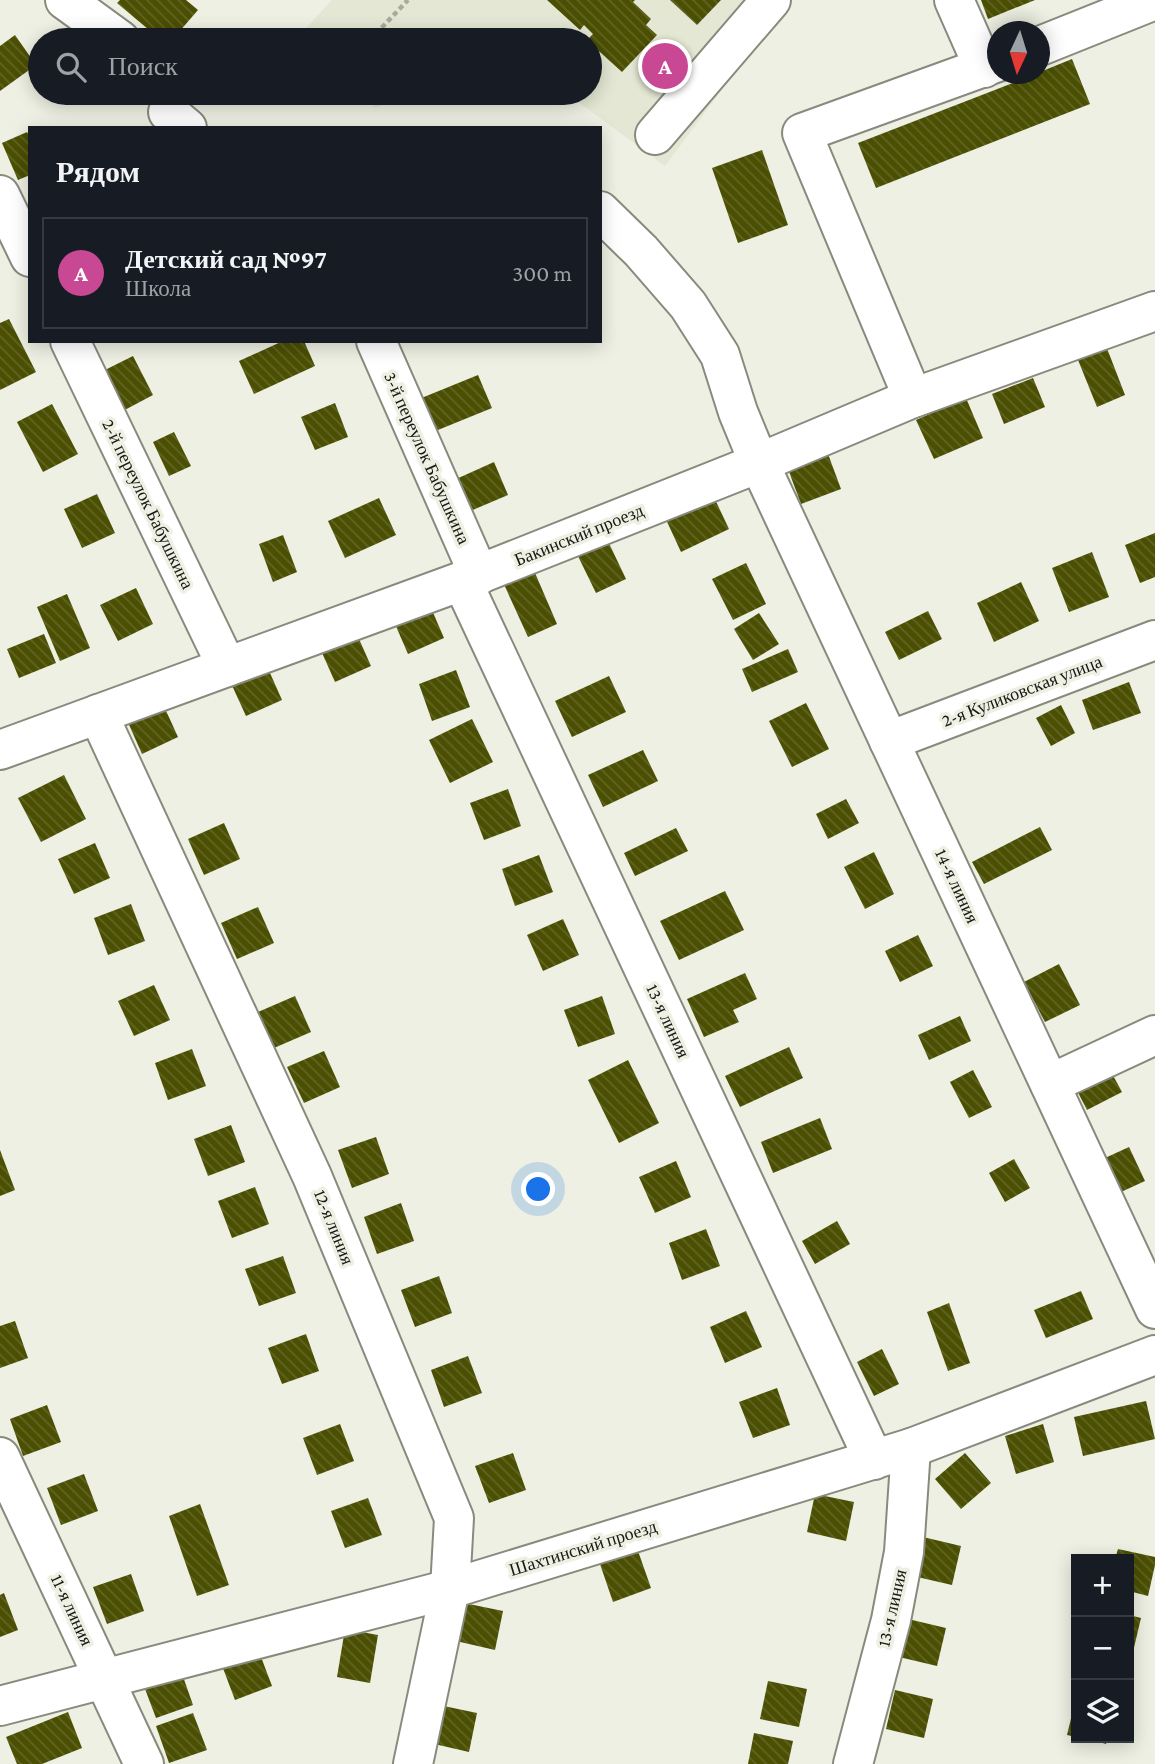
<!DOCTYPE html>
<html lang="ru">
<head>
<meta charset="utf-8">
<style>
  body { margin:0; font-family:"Crimson Pro",serif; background:#242831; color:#f1f3f6 }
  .controls { position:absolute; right:21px; bottom:21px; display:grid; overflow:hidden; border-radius:0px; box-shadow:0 4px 18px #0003 }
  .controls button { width:63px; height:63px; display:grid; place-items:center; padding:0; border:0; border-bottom:2px solid #363941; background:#171b24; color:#f1f3f6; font:35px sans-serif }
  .compass { position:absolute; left:987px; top:21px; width:63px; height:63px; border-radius:50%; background:#171b24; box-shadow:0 4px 18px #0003; rotate:184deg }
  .you { position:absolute; left:539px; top:1190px; width:24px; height:24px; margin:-18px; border:5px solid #fff; border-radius:50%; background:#1a73e8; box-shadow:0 0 0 10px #1a73e833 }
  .badge { display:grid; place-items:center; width:46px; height:46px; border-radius:50%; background:#c84894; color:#fff; font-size:23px; font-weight:700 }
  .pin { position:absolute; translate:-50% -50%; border:4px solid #fff; box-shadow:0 2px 7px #0006 }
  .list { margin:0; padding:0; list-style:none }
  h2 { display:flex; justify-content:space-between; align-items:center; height:91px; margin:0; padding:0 28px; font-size:30px }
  h2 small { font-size:23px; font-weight:400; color:#9ea1a6 }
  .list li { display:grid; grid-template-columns:46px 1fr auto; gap:21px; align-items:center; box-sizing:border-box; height:112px; margin:0 14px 14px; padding:0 14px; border:2px solid #363941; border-radius:0px }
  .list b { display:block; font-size:26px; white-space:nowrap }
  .list p { margin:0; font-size:23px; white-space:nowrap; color:#9ea1a6 }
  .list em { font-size:23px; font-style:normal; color:#9ea1a6 }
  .icon { flex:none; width:38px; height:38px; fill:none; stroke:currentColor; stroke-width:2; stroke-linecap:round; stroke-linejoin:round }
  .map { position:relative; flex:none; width:1155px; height:1764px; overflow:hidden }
  .search { position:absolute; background:#171b24; box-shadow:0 4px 18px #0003; left:28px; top:28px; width:574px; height:77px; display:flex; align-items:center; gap:18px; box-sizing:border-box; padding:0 24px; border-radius:38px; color:#9ea1a6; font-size:26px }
  .panel { position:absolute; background:#171b24; box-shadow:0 4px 18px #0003; left:28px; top:126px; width:574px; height:217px; border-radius:0px }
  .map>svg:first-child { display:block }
  .built { fill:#e4e7d3 }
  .building { fill:url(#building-back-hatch) }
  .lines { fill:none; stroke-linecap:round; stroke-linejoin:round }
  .minor-casing { stroke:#888a7e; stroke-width:42 }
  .path { stroke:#a8a99f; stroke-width:4.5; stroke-dasharray:5 3.5; stroke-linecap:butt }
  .minor { stroke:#fff; stroke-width:38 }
  .labels { text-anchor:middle; stroke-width:7; stroke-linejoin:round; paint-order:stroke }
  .street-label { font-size:18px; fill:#181814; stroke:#eef0e3 }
</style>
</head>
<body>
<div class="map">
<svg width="1155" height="1764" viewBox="0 0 1155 1764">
  <defs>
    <pattern id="building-back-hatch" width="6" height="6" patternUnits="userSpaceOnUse" patternTransform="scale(1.75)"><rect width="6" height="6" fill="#4b4f01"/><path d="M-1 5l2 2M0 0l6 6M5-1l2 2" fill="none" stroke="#616426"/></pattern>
  </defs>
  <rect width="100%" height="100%" fill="#eef0e3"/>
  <g class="built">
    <path d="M332,0h457l-124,166 -99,-73h24v-53h-295z"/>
    <path d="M356,93h55l-35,15z"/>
  </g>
  <g class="building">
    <path d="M120,0h66l12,10 -26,30h-11l-44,-37z"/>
    <path d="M547,0h88l-2,2 18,17 -5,6 11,10 -35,37 -32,-29v-3h-3l6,-6 -9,-9 -4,5z"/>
    <path d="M670,0h51l-24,25z"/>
    <path d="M981,0h54l-47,19z"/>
    <path d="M15,35l21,30 -36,26v-45z"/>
    <path d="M1072,59l18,45 -214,84 -18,-45 178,-69h4v-2z"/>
    <path d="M27,132l3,5v38l-12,5 -16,-37z"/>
    <path d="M762,150l26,75 -50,18 -26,-75z"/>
    <path d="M9,319l27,53 -36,18v-67z"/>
    <path d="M1103,338l22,57 -28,12 -23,-57z"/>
    <path d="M283,341h21l11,25 -61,28 -15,-33z"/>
    <path d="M133,356l20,39 -34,18 -20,-40z"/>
    <path d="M478,375l14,33 -59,24 -14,-33z"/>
    <path d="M1033,378l12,29 -41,17 -12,-30z"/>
    <path d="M966,398l17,40 -49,21 -18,-39z"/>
    <path d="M335,403l13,34 -33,13 -14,-33z"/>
    <path d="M52,404l26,50 -35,18 -26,-50z"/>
    <path d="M174,432l17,34 -22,10 -16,-34z"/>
    <path d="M828,454l13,35 -40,15 -13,-35z"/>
    <path d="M494,462l14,33 -40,17 -14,-32z"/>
    <path d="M711,491l18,38 -48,23 -18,-39z"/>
    <path d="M97,494l18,39 -33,15 -18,-39z"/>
    <path d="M379,498l17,37 -51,23 -17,-37z"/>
    <path d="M1155,533v44l-15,6 -15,-38z"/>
    <path d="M283,535l14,37 -24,10 -14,-38z"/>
    <path d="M605,535l21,44 -30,14 -21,-43z"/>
    <path d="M1092,552l17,45 -40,15 -17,-44z"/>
    <path d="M746,563l20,41 -33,16 -21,-41z"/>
    <path d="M532,566l25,58 -29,13 -26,-57z"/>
    <path d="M1021,582l18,39 -45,21 -17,-39z"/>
    <path d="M136,588l17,36 -35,17 -18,-36z"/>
    <path d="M67,594l23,54 -30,13 -23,-54z"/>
    <path d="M428,601l16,37 -36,16 -16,-37z"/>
    <path d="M928,611l14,28 -43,21 -14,-28z"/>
    <path d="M759,613l20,31 -26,16 -19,-31z"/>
    <path d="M355,630l16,36 -36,16 -16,-36z"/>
    <path d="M44,634l12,29 -37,15 -12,-29z"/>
    <path d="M788,649l10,23 -46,20 -10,-23z"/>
    <path d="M266,664l16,36 -36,16 -16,-35z"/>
    <path d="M456,670l14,37 -38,14 -13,-37z"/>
    <path d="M609,676l17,36 -54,25 -17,-36z"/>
    <path d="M1129,682l12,31 -48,17 -11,-30z"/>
    <path d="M162,702l16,35 -36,17 -16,-36z"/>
    <path d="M806,703l23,46 -37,18 -23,-46z"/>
    <path d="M1061,705l14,28 -24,13 -15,-28z"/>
    <path d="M472,719l21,43 -43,21 -21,-43z"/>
    <path d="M643,750l15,31 -55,26 -15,-32z"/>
    <path d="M64,775l22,44 -45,23 -23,-44z"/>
    <path d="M508,789l13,37 -37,14 -14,-37z"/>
    <path d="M846,799l13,24 -31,16 -12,-25z"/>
    <path d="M224,823l16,36 -36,16 -16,-36z"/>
    <path d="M1040,827l12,23 -68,34 -12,-22z"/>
    <path d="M676,828l12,23 -53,25 -11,-23z"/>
    <path d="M95,843l15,35 -36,16 -16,-35z"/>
    <path d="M874,852l20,42 -29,15 -21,-42z"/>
    <path d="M539,855l14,37 -38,14 -13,-37z"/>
    <path d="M725,891l19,39 -65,30 -19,-39z"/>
    <path d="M131,904l14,37 -37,14 -14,-37z"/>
    <path d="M258,907l16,36 -37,16 -16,-36z"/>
    <path d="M563,919l16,36 -36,16 -16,-36z"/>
    <path d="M918,935l15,31 -33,16 -15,-31z"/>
    <path d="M1059,964l21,41 -35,17 -21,-40z"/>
    <path d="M745,973l12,26 -24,11 6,12 -35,15 -17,-38z"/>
    <path d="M154,985l16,35 -36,16 -16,-35z"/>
    <path d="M295,996l16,36 -37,16 -16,-36z"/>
    <path d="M602,996l13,38 -37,13 -14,-37z"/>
    <path d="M960,1016l11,25 -42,19 -11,-25z"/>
    <path d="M789,1047l14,31 -63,29 -15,-31z"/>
    <path d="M192,1049l14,37 -38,14 -13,-37z"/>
    <path d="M324,1051l16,36 -36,16 -17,-36z"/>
    <path d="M1103,1057l19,35 -35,18 -18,-35z"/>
    <path d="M628,1060l31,63 -40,20 -31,-63z"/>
    <path d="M973,1070l19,37 -23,11 -19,-36z"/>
    <path d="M820,1118l12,31 -59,24 -12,-31z"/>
    <path d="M231,1125l14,37 -37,14 -14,-37z"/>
    <path d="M376,1137l13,37 -37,14 -14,-38z"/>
    <path d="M1129,1147l16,34 -24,11 -16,-34z"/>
    <path d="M0,1150l15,40 -15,6z"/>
    <path d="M1014,1159l16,29 -25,14 -16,-29z"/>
    <path d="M676,1161l15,36 -36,16 -16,-36z"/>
    <path d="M255,1187l14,37 -37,14 -14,-37z"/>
    <path d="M401,1203l13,38 -37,13 -13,-37z"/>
    <path d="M837,1221l13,23 -35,20 -13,-23z"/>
    <path d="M706,1229l14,37 -38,14 -13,-37z"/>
    <path d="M283,1256l13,37 -37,13 -14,-37z"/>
    <path d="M439,1276l13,37 -37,14 -14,-37z"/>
    <path d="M1081,1291l12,28 -47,19 -12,-28z"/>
    <path d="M949,1303l21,60 -22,8 -21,-59z"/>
    <path d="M746,1311l16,36 -37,16 -15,-36z"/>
    <path d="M15,1321l13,37 -28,10v-42z"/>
    <path d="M306,1334l13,37 -37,13 -14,-36z"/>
    <path d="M882,1349l17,35 -25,12 -17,-34z"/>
    <path d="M468,1356l14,37 -38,14 -13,-37z"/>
    <path d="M777,1388l13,37 -37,13 -14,-36z"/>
    <path d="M1146,1401l9,38 -72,17 -9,-39z"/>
    <path d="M47,1405l14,37 -38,14 -13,-37z"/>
    <path d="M340,1424l14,37 -37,14 -14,-37z"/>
    <path d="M1043,1424l11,38 -38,12 -11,-38z"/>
    <path d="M513,1453l13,37 -37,13 -14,-37z"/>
    <path d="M965,1453l26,30 -30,26 -26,-30z"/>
    <path d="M84,1474l14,37 -37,14 -14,-37z"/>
    <path d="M815,1494l39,8 -8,39 -39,-9z"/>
    <path d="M368,1498l14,37 -37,13 -14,-37z"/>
    <path d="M200,1504l29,81 -32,11 -28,-80z"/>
    <path d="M923,1537l38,9 -9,39 -39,-9z"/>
    <path d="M1118,1549l37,8v8l-7,31 -19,-5v-32h-14z"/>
    <path d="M638,1551l13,37 -38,14 -13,-38z"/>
    <path d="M131,1574l13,37 -37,13 -14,-37z"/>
    <path d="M4,1593l14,37 -18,7v-42z"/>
    <path d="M464,1603l39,8 -8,39 -39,-9z"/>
    <path d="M1129,1615l12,3 -9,38h-3z"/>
    <path d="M908,1619l38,9 -9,38 -38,-9z"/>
    <path d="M345,1629l33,6 -8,48 -33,-6z"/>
    <path d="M258,1649l14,37 -37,14 -14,-37z"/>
    <path d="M180,1668l13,37 -37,13 -14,-37z"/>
    <path d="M768,1681l39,8 -8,38 -39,-8z"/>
    <path d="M895,1690l38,9 -9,39 -38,-9z"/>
    <path d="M1075,1702h1v35l-9,-2z"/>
    <path d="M439,1705l38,8 -8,39 -39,-9z"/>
    <path d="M68,1712l14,36 -40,16h-25l-11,-27z"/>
    <path d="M193,1713l14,37 -38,13 -13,-37z"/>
    <path d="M754,1733l39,8 -5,23h-40z"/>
    <path d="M1085,1738h23l-2,6z"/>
  </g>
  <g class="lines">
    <defs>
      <g id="minor">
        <path d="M65,0l55,40"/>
        <path d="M954,0l30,68"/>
        <path d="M1040,46l115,-46"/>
        <path d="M168,112l19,16"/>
        <path d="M655,135l116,-135"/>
        <path d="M0,195l30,62"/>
        <path d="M600,211l41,40 47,54 32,50 18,57 21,51 396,846"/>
        <path d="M70,341l157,326"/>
        <path d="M376,341l103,234"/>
        <path d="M913,398l-111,-265 196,-71"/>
        <path d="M462,581l412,879"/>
        <path d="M98,714l214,462 142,342 -4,71 -37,175"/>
        <path d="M889,741l266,-101"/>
        <path d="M0,750l462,-169 297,-118 154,-65 242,-87"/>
        <path d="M1050,1084l105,-49"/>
        <path d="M0,1457l144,307"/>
        <path d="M0,1706l450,-117 461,-141 244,-93"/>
        <path d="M853,1764l38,-144 13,-68 7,-104"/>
      </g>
    </defs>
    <use href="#minor" class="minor-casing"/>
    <path class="path" d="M370,40l38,-40"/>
    <use href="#minor" class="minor"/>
  </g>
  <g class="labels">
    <g class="street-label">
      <text transform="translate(427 458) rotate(66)" y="6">3-й переулок Бабушкина</text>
      <text transform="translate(148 504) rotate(64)" y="6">2-й переулок Бабушкина</text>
      <text transform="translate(579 535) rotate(-22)" y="6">Бакинский проезд</text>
      <text transform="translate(1022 691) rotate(-21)" y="6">2-я Куликовская улица</text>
      <text transform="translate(957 886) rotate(65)" y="6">14-я линия</text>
      <text transform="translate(668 1021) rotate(65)" y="6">13-я линия</text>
      <text transform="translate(334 1227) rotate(68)" y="6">12-я линия</text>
      <text transform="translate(583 1548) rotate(-17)" y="6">Шахтинский проезд</text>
      <text transform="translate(892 1608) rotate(-77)" y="6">13-я линия</text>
      <text transform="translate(72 1610) rotate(65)" y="6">11-я линия</text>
    </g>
  </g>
</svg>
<div class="controls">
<button>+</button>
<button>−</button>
<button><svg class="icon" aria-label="layers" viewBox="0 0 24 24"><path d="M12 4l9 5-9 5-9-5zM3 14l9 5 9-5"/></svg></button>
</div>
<svg class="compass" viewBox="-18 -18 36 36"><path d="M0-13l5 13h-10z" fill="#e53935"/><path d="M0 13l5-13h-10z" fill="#9ea1a6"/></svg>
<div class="you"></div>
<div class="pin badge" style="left:665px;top:66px">A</div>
<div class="search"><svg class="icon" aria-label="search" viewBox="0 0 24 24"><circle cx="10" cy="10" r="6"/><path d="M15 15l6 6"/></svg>Поиск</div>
<section class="panel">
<h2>Рядом<small></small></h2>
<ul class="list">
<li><span class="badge">A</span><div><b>Детский сад №97</b><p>Школа</p></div><em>300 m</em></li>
</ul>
</section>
</div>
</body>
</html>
